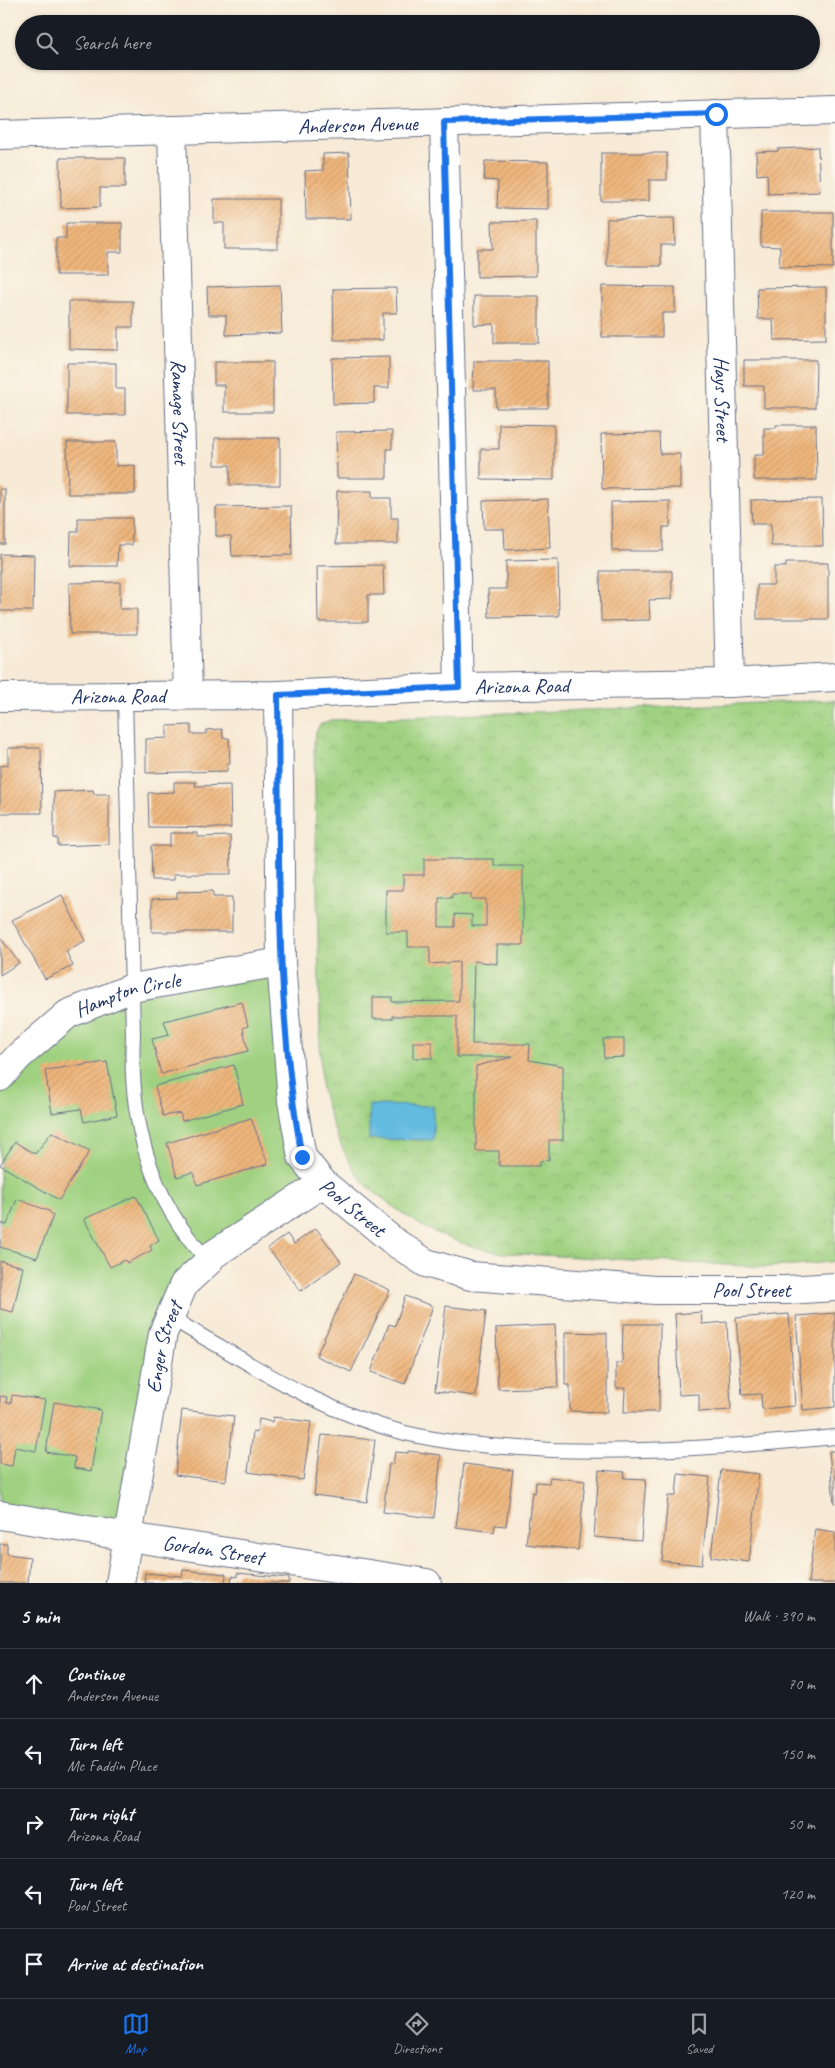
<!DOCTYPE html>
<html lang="en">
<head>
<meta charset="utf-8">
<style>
  body { margin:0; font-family:Caveat,sans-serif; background:#242831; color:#f1f3f6 }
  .stop { position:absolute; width:15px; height:15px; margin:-11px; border:4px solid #1a73e8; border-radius:50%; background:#fff }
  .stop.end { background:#1a73e8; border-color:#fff; box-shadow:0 1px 5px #0008 }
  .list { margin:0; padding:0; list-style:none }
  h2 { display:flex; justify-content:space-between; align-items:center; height:65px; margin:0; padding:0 20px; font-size:21px }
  h2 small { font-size:16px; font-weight:400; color:#9ea1a6 }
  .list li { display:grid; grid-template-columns:32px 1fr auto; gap:15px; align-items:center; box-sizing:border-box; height:70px; padding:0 20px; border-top:1px solid #363941 }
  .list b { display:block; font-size:19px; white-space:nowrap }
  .list p { margin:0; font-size:16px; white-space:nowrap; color:#9ea1a6 }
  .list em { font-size:16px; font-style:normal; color:#9ea1a6 }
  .icon { flex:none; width:28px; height:28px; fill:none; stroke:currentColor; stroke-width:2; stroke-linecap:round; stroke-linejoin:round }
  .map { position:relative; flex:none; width:835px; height:1583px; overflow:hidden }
  .search { position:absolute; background:#171b24; box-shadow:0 1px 4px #0004; left:15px; right:15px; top:15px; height:55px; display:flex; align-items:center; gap:12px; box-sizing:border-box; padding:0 18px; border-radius:28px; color:#9ea1a6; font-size:19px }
  .sheet { height:415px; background:#171b24 }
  nav { display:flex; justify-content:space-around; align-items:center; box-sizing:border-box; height:70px; border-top:1px solid #363941; background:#171b24; font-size:14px; color:#9ea1a6 }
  nav a { display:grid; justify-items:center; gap:2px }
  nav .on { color:#1a73e8 }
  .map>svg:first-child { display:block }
  .grass { fill:#9fd180; stroke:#5d806f }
  .park { fill:url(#park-crowns); stroke:#5d806f }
  .water { fill:#63bbe0; stroke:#3f759f }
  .building { fill:url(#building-hatch); fill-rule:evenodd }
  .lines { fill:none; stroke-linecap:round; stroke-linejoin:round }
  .lane-casing { stroke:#687088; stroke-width:16 }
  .street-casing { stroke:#687088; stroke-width:30 }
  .lane { stroke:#fff; stroke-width:14 }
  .street { stroke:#fff; stroke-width:28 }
  .route { stroke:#1a73e8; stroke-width:6 }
  .labels { text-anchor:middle; stroke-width:4; stroke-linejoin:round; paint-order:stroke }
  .street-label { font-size:21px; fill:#1b2f5e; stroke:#fbf7ec }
</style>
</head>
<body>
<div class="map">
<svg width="835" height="1583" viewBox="0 0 835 1583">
  <defs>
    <pattern id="park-crowns" width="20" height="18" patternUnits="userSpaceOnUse" patternTransform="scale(1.25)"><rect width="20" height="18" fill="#9fd180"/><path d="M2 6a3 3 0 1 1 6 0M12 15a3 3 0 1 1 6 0" fill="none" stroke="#88b471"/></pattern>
    <pattern id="building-hatch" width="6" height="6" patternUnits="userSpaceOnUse" patternTransform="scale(1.25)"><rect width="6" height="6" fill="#efb67c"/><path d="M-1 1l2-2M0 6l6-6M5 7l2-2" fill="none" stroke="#cc9d6e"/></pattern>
  </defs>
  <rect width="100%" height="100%" fill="#fbf7ec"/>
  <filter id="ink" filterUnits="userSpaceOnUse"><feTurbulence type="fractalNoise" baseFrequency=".02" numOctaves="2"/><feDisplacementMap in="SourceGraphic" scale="10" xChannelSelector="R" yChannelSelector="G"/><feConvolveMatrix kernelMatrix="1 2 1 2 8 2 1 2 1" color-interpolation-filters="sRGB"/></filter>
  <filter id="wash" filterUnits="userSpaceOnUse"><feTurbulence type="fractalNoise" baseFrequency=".0096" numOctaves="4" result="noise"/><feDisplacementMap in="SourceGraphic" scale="20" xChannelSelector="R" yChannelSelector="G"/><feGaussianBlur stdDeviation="1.12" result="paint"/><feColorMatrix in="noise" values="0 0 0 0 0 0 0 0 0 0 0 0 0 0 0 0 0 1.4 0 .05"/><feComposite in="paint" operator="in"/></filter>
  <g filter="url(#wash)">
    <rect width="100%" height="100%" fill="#f7ead6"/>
    <path class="grass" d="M281,962l9,108 33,113 -139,101 -55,253 -129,-22v-438l68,-63z"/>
    <path class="park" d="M835,700v561l-39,5 -34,1 -259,-14c-46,-8 -82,-23 -118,-53 -7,-5 -15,-10 -21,-17 -22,-28 -35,-63 -43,-98l-7,-344 2,-9 4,-7 11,-5z"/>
    <path class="water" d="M369,1105l64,1v34l-64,-1z"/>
    <g id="blocks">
      <g class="building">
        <path d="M818,147l2,45 -52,2 -1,-20 -10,1 -1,-23 22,-1v-2z"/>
        <path d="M349,153l2,66h-45l-1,-48 18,-1v-16z"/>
        <path d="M601,153h66v27h-18v21h-48z"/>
        <path d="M60,158h65v30h-25v19l-39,1z"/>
        <path d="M485,161l63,1v47l-51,-1 1,-27 -14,-1z"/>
        <path d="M214,199h64v50h-54v-26h-10z"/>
        <path d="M761,212h72v56l-54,-1 1,-20 -19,-1z"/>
        <path d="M674,218l1,27h-14v21h-54v-47z"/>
        <path d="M536,221v55l-59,1v-28h16l-1,-27z"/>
        <path d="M66,223h56v29h-14v23h-52v-37h10z"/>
        <path d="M280,285l2,48 -56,2v-20h-18l-1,-28z"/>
        <path d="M602,286l73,1v26h-13v24h-60z"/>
        <path d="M826,287v52l-52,1 -1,-21h-15l-1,-31z"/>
        <path d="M396,288l1,25h-14v27h-49l-1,-51z"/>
        <path d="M474,296h65v47h-45v-19l-20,1z"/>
        <path d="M69,301h64v26h-15v23l-49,-1z"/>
        <path d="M389,357v31h-15v15l-41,1 -1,-46z"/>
        <path d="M744,360h72l-1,48h-51v-22h-20z"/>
        <path d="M474,361h74v47h-52v-18h-23z"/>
        <path d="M214,362h59v50h-49v-27h-10z"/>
        <path d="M67,363h49v26h9v26h-58z"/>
        <path d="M499,424l55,1v55l-73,-1v-30h18z"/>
        <path d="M776,425h40l1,55h-63v-25h10v-27h12z"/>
        <path d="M392,431v18h-5v29h-50l-1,-46z"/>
        <path d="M659,433l1,21h20v34l-78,1 -1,-55z"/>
        <path d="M215,438h65v47h-50v-20h-15z"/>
        <path d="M67,442h49v24l19,-1v29h-67z"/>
        <rect x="0" y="489" width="5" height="55"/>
        <path d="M337,491h35v7h19v20h7v26h-62z"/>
        <path d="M548,499l2,49 -45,2 -1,-21h-20l-1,-28z"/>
        <path d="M822,499l1,47h-52v-22h-19l-1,-24z"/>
        <path d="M670,501v26h-7v24h-51l-1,-49z"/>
        <path d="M291,506l1,49 -60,1 -1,-20h-15v-29z"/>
        <path d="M78,518h54v27h-14l-1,21h-47l1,-34h7z"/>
        <path d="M0,554l34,1 -1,56h-33z"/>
        <path d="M558,560l1,56 -70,1 -1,-28h18v-28z"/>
        <path d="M786,563h42v56h-71v-34h17v-18h12z"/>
        <path d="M383,565l1,30h-16v27h-50l-1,-56z"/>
        <path d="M600,571h72v28l-23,1 1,20 -49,1z"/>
        <path d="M120,582v27h17v25h-67l-1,-51z"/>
        <path d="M191,725v9h15v-4l16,-1 1,9h6l1,26h-3v7l-81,2v-34l21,-1v-12z"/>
        <path d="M8,748h33l1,65h-42v-47l8,-1z"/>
        <path d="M174,782h22l-1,4 35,-1 1,43 -82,-1 -1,-34 26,-1z"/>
        <path d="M93,790l1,4h15v50l-51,2v-7l-4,-1v-46z"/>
        <path d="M170,833h27v4l33,-1 1,38h-57v6h-22l-1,-34h19z"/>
        <path d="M424,859h70v7h29v79h-26v19l-23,-3 -2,83h58l-1,16 34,6v74h-14v20l-9,1v5h-41v-15h-23v-85l37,-9h-56v-41h-65v3h-19v-22h19v5l67,-1v-39l-29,2v-17h-22v-15h-22v-42h17v-15h21zM452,894h19v5h15v27h-14v-11l-17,-1v13h-16v-29h13z"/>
        <path d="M213,891v6h19v35h-80v-33l25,-1v-6z"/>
        <path d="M62,895l23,46 -19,10 7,15 -28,13 -33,-59z"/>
        <path d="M0,937l19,26 -19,12z"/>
        <path d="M242,1002l6,24 -5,2 5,23 -87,23 -9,-35 17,-4 -5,-14z"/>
        <path d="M603,1039h21v18l-20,1z"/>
        <rect x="413" y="1042" width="19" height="16"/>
        <path d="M107,1062l10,53 -33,7 -3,-13 -29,4 -7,-43z"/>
        <path d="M234,1065l9,39 -61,17 -2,-8 -17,3 -8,-30z"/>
        <path d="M251,1118l17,46 -71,21 -4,-13 -16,5 -10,-34z"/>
        <path d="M52,1132l38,19 -31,49 -59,-35 15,-23 20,12z"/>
        <path d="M136,1196l23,44 -9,6 2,4 -25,13 -2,-3 -15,7 -26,-48z"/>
        <path d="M17,1199l32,12 4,5 -16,42 -37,-11v-24l7,2z"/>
        <path d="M316,1228l25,34 -40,29 -33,-43 19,-14 7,10z"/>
        <path d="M0,1261l23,6 -10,45 -13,-3z"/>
        <path d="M354,1274l36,16 -39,82 -35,-16z"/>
        <path d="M405,1296l28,10 -28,78 -34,-12 18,-48 6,2z"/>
        <path d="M446,1306l40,5 -10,85 -41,-5z"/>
        <path d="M701,1312l1,12 25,-2 4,88 -32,2v-18l-20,1 -4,-81z"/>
        <path d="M835,1313v94l-32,3 -7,-94z"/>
        <path d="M789,1314l6,92 -33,3 -1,-15 -19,1 -6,-77z"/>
        <path d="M623,1324h37l-1,88h-35l1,-24h-9v-25h6z"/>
        <path d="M555,1325l3,62 -60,2 -2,-61z"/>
        <path d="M565,1332l42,1v79l-37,-1v-26h-5z"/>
        <path d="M12,1395l33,5 -9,51 -21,-4 -3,19 -12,-2v-68l7,1 -1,6h5z"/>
        <path d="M54,1402l47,8 -10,61 -17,-3 1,-11 -29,-5z"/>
        <path d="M182,1410l52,6 -8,65 -51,-6z"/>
        <path d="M273,1417l38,5 -8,58 -55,-8 5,-40 4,1 2,-14 13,3z"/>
        <path d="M322,1435l53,5 -8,62 -53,-7z"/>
        <path d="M408,1451l33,4 -7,63 -51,-6 6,-48h4l2,-12 13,1z"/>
        <path d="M829,1451h6v52h-1z"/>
        <path d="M464,1464l49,6 -7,56 -11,-1 -1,7 -38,-5z"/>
        <path d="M599,1470l26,2 -1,6 22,1 -5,62 -47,-4z"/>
        <path d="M721,1470l38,4 -10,88 -38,-5z"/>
        <path d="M678,1474l32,3 -8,88 -40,-4 6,-65h8z"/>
        <path d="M550,1477l35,4 -7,69 -52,-6 6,-52 3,1 1,-11 13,1z"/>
        <path d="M815,1529l20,3v51h-27z"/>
        <path d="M0,1544h7v10l23,3 -2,26h-28z"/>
        <path d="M183,1570l43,4 -1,9h-81l1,-10 37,3z"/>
        <path d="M237,1573l52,5v5h-58l1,-7 5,1z"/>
      </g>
    </g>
  </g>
  <g filter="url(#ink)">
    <use href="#blocks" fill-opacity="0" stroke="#687088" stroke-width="1"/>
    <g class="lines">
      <defs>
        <g id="lane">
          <path d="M125,696l8,339c-4,82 16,166 76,226"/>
          <path d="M169,1316c18,12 36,22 55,33 60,36 113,66 181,84 49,12 97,14 147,17 94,3 189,-4 283,-13"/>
        </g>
        <g id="street">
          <path id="s1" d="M715,114l15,569"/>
          <path d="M444,122l15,565"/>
          <path id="s2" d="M172,130l16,565"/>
          <path id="s3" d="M0,135l835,-24"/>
          <path id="s4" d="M278,695l3,267 11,139 10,56 21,26 70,58 33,22 45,13 184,14h131l49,-3"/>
          <path id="s5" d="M0,697l278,-2 181,-8 271,-4 105,-6"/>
          <path id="s6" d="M0,1077l19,-21 49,-42 64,-26 149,-26"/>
          <path id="s7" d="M0,1515l129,22 298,46"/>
          <path id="s8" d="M120,1583l43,-250 21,-49 25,-23 2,-5 112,-73"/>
        </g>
      </defs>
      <use href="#lane" class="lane-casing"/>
      <use href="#street" class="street-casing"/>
      <use href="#lane" class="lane"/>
      <use href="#street" class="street"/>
    </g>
  </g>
  <g class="lines" filter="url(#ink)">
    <path class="route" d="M302,1157c-28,-152 -22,-308 -24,-462l181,-8 -15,-565 272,-8"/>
  </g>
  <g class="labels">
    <g class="street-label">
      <text dy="7" stroke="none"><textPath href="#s3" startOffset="358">Anderson Avenue</textPath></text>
      <text dy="7" stroke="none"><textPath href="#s1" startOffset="285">Hays Street</textPath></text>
      <text dy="7" stroke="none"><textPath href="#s2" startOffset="282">Ramage Street</textPath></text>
      <text dy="7" stroke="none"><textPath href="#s5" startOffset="522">Arizona Road</textPath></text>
      <text dy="7" stroke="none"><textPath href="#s5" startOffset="118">Arizona Road</textPath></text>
      <text dy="7" stroke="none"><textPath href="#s6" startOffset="156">Hampton Circle</textPath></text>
      <text dy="7" stroke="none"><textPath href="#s4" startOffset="535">Pool Street</textPath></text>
      <text dy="7" stroke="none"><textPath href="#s4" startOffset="955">Pool Street</textPath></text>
      <text dy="7" stroke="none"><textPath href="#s8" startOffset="240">Enger Street</textPath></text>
      <text dy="7" stroke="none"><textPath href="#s7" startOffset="216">Gordon Street</textPath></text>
    </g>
  </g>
</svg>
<div class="stop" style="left:716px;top:114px"></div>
<div class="stop end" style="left:302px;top:1157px"></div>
<div class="search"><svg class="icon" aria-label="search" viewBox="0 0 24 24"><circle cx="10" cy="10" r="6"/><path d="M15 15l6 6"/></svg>Search here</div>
</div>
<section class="sheet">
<h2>5 min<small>Walk · 390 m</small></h2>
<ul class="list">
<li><svg class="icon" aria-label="ahead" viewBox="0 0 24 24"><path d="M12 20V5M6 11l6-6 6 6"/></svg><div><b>Continue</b><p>Anderson Avenue</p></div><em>70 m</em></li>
<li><svg class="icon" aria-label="left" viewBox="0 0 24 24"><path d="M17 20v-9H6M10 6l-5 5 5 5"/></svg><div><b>Turn left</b><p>Mc Faddin Place</p></div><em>150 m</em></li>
<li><svg class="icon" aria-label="right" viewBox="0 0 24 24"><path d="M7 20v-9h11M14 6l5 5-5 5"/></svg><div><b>Turn right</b><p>Arizona Road</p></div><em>50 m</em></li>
<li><svg class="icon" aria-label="left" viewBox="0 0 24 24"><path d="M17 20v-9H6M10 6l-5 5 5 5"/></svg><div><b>Turn left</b><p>Pool Street</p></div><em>120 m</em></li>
<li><svg class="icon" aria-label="arrive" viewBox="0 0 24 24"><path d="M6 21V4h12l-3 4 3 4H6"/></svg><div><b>Arrive at destination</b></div></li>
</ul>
</section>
<nav>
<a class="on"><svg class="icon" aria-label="map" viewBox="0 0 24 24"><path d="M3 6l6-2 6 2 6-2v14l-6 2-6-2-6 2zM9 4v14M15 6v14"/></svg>Map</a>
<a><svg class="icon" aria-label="directions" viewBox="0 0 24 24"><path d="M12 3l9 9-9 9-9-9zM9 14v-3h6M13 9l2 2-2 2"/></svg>Directions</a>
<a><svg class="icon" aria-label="saved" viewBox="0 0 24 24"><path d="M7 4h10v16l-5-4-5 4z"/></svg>Saved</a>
</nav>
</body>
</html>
